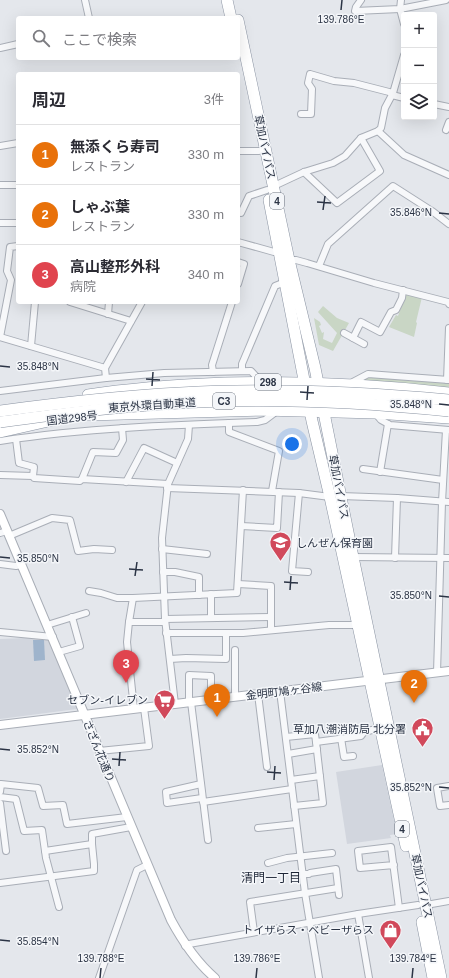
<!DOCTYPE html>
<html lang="ja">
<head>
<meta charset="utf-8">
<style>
  body { margin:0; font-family:Arial,"Noto Sans JP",sans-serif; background:#f2f2f3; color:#2b2b33 }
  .controls { position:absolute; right:12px; top:12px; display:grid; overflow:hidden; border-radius:4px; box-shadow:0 4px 16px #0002 }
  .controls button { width:36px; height:36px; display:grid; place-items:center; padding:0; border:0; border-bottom:1px solid #e1e1e2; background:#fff; color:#2b2b33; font:20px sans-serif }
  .you { position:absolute; left:292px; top:444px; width:14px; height:14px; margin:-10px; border:3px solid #fff; border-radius:50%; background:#1a73e8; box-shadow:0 0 0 6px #1a73e833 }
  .badge { display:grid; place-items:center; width:26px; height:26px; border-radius:50%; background:#d1495b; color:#fff; font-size:13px; font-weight:700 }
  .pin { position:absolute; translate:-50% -33px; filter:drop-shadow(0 1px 2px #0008) }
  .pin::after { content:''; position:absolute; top:21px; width:14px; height:12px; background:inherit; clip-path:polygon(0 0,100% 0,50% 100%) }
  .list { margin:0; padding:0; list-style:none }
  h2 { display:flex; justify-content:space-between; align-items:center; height:52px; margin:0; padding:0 16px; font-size:17px }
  h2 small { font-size:13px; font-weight:400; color:#7c7c81 }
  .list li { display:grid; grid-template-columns:26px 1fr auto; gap:12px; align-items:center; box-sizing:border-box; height:60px; padding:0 16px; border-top:1px solid #e1e1e2 }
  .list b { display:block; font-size:15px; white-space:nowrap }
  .list p { margin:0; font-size:13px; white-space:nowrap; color:#7c7c81 }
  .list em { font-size:13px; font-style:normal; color:#7c7c81 }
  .icon { flex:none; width:22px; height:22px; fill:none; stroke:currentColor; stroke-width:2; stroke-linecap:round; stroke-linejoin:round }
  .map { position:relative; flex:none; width:449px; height:978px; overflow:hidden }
  .search { position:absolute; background:#fff; box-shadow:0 4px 16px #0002; left:16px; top:16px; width:224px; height:44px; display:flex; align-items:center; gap:10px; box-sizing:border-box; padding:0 14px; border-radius:4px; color:#7c7c81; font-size:15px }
  .panel { position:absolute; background:#fff; box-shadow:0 4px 16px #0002; left:16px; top:72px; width:224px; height:232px; border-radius:4px }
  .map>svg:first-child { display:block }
  .built { fill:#d2d6de }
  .green { fill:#c9d6c5 }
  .water { fill:#9fb4cc }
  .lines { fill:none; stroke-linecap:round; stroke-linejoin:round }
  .street-casing { stroke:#a9aeb7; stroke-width:8 }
  .secondary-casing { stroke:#a9aeb7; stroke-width:10 }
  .highway-casing { stroke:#8b94a3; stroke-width:12 }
  .street { stroke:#f7f8fa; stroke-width:6 }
  .secondary { stroke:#fff; stroke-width:8 }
  .highway { stroke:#fff; stroke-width:11 }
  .highway-bridge-casing { stroke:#8b94a3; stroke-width:12; stroke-linecap:butt }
  .highway-bridge { stroke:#fff; stroke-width:11 }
  .ticks { fill:none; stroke:#2b3445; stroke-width:1.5 }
  .labels { text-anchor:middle; stroke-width:3; stroke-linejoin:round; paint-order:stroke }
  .shield { fill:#f4f6f9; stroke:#676e7b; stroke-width:1 }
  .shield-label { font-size:10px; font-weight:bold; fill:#2b3445 }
  .street-label { font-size:11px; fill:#2b3445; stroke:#f4f6f9 }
  .poi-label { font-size:11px; fill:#2b3445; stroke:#f4f6f9; text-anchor:end }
  .neighbourhood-label { font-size:12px; fill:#1d2536; stroke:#f4f6f9 }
  .ticks-label { font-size:10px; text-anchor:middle; fill:#2b3445; stroke:#f4f6f9; stroke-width:3; stroke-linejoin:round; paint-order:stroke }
</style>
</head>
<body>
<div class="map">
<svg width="449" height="978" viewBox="0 0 449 978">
  <rect width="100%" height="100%" fill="#e4e7ec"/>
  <g class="built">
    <path d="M48,637l29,72 -77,10v-80z"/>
    <path d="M382,765l15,69 -7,1 1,3 -44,6 -11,-72z"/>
  </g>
  <g class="green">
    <path d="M406,294l16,3 -6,25 1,1 -3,14 -25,-10 7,-12 2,1z"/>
    <path d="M323,306l14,12 12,5 -16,28 -14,-6 -5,-27 6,4 1,3 -2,1 3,7 2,-1 -1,7 9,4 5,-10 -19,-21z"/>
    <path d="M370,376l79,6v6l-88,-5 2,-4z"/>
  </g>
  <path class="water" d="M33,640h11l1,20 -11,1z"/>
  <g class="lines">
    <defs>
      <g id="street">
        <path d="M85,0l4,18"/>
        <path d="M361,0l-5,7 -1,4 45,-2 46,-9"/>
        <path d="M401,0l-1,9 4,15"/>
        <path d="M0,48l18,-4"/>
        <path d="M392,95l12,3"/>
        <path d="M434,104l15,3"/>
        <path d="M301,114h10l1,-25 -4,-6 2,-9 24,7 20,2 39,10"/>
        <path d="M446,130l3,-8"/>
        <path d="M378,131l26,24 45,20"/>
        <path d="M0,146l18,-3"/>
        <path d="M238,151h21"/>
        <path d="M304,172l33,31 43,-32 -19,-33"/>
        <path d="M0,185h18"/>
        <path d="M274,186l30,-14 29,-9 12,-7 16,-18 17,-7 3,-3 4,-20 8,-15 11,-38"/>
        <path d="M238,212l3,1 8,-17 18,-6"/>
        <path d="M0,223h18"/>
        <path d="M238,242l36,10h5"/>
        <path d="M289,260h7l11,3 67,20 74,19 1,2"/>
        <path d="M238,262l6,2 -6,20"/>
        <path d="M319,266l9,-22 65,-58 39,25 17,13"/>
        <path d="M70,302l61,19"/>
        <path d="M108,314l1,-12"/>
        <path d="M344,333l20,11"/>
        <path d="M0,337l105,31 1,10"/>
        <path d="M0,337l11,-57 -4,-9 3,-24 8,-1"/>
        <path d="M353,338l8,-16 19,10 11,-20 5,-2 6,-12 1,-8"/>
        <path d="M31,346l4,-44"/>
        <path d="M105,368l37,-66"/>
        <path d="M242,371v-7l33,-78 10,-4"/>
        <path d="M213,372l-1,-7 20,-63"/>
        <path d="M447,380l2,-52"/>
        <path d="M351,383l17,-9 81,6"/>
        <path d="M0,391l106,-13 58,-5 87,-2 10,11"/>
        <path d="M375,413l6,7 9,5 59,5"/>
        <path d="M229,423v9l50,19 -7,40"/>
        <path d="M16,439l3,24 15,4 -1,9"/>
        <path d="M0,441c85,-13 171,-16 257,-19l8,-2 12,-9"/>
        <path d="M363,469l80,11"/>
        <path d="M380,472l8,-48"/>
        <path d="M0,475l33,1 1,2 46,3 2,-2 86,5"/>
        <path d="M82,479l11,-27 23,1 7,-13 -1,-12"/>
        <path d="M126,482l18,-34 33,15"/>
        <path d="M167,488l132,5 31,4"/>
        <path d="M299,493l-7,78 16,1"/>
        <path d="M341,496l56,2 52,4"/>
        <path d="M241,526l36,2 2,-36"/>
        <path d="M0,533l7,-2"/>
        <path d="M9,536l43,-18 18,2 8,31 16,-2 18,1"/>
        <path d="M162,549l45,5"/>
        <path d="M353,557l96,1"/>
        <path d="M395,558l2,-60"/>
        <path d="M0,564l16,2 6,-1"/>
        <path d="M163,572h12l24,5v18"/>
        <path d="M238,584l33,2v44"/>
        <path d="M89,591l12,2 16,5h16l104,-5 6,-103"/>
        <path d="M133,598l-4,24 -2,20 7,67"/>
        <path d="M211,618v-24"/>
        <path d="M165,619l106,-2"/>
        <path d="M129,622h36"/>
        <path d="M47,625l39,-12"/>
        <path d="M0,632l53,5"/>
        <path d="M166,633h77l86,-8h29"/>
        <path d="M59,652l21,-6 -8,-29"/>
        <path d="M170,659l16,-1 40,1v-26"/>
        <path d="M437,673l5,-171 4,-72"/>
        <path d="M280,691l25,202 14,85"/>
        <path d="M258,694l9,73"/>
        <path d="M235,697v-47"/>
        <path d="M191,702l17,138"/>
        <path d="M189,703v-28l22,1v24"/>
        <path d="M175,704l-10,-85 -3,-81 6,-54 20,-45 1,-14"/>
        <path d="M286,737l29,-3 1,8 7,61 -29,3"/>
        <path d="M341,738l3,19 9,-1"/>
        <path d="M316,742l45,-6 3,-4 16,-4"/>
        <path d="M99,751l50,-5 -5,-38"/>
        <path d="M288,754l29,-5"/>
        <path d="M291,780l29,-4"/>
        <path d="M201,784l-35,8 1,11 35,-5"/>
        <path d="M449,786l-12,2 3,18 9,-1"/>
        <path d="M0,792l1,-8 37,4 5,18 20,-1 4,19 60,-7"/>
        <path d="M0,797l16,2 8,32 18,-1 4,28 13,49"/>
        <path d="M203,802l89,-13"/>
        <path d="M0,803l6,48"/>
        <path d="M258,828l38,-4"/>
        <path d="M92,844v-10l39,-7"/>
        <path d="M268,863l19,-5 45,-5"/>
        <path d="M394,865l-34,3 -2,-17 33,-4 8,61"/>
        <path d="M303,874h6l1,-1 26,-4 3,26"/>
        <path d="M0,883l94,-12v-7l-2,-20 -47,7"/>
        <path d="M426,905l23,-4"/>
        <path d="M358,914l11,64"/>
        <path d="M254,932l-4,-30 88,-14"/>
        <path d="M185,946l4,-2 169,-30 60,-9"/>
        <path d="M99,978l38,-108 10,-5"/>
      </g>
      <g id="secondary">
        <path d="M0,514l171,406c12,22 25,42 44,58"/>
        <path d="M0,725l449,-54"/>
      </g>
      <g id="highway">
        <path d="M227,0l4,18"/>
        <path d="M238,20l51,240 26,108 38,189 88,421"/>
        <path d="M269,200l43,221 18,76 76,349"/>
        <path d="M88,395c45,-7 90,-10 136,-12 75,-2 150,1 225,10"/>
        <path d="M89,415l174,-5 112,3 74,5"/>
        <path d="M0,432l53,-12"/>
        <path d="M422,922l11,56"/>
      </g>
    </defs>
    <use href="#street" class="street-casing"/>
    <use href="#secondary" class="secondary-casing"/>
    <use href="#highway" class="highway-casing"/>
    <use href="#street" class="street"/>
    <use href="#secondary" class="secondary"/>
    <use href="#highway" class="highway"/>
    <defs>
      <g id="highway-bridge">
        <path d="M0,411c60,-8 120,-15 180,-18 90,-5 180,-1 269,7"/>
        <path d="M0,422c60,-8 120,-16 180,-19 90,-6 180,-1 269,8"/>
      </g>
    </defs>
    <use href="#highway-bridge" class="highway-bridge-casing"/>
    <use href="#highway-bridge" class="highway-bridge"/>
  </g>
  <path class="ticks" d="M341,10l1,-10M317,202l14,1M323,210l2,-14M439,213l10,1M0,366l10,1M146,379l14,1M152,386l1,-14M300,392l14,1M307,400l1,-14M439,404l10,1M0,557l10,1M129,569l14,1M135,576l2,-14M284,582l14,1M290,590l1,-14M439,596l10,1M0,749l10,1M112,759l14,1M119,766l1,-14M267,772l14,1M274,780l1,-14M439,787l10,1M0,940l10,1M100,978l1,-10M256,978l1,-10M412,978l1,-10"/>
  <defs>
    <symbol id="school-pin" viewBox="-11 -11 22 30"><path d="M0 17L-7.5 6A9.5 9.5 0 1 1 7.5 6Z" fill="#d1495b" stroke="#f4f6f9"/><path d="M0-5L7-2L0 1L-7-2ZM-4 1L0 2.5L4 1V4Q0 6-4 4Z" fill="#fff"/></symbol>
    <symbol id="supermarket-pin" viewBox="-11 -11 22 30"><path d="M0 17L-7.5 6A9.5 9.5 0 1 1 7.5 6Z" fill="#d1495b" stroke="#f4f6f9"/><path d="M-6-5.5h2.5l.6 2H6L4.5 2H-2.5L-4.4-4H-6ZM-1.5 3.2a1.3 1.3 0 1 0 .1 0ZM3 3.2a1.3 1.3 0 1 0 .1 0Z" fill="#fff"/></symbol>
    <symbol id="civic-pin" viewBox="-11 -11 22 30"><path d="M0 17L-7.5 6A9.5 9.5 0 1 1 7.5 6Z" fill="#d1495b" stroke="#f4f6f9"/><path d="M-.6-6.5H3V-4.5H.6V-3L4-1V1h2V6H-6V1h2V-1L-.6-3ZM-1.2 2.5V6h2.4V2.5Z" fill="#fff"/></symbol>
    <symbol id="shop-pin" viewBox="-11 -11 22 30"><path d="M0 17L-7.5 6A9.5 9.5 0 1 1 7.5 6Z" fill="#d1495b" stroke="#f4f6f9"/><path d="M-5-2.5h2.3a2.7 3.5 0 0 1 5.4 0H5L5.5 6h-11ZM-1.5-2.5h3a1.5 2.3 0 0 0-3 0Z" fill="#fff"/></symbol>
  </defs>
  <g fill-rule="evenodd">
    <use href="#school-pin" x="268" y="530" width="25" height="34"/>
    <use href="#supermarket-pin" x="152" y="688" width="25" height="34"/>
    <use href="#civic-pin" x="410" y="716" width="25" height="34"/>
    <use href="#shop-pin" x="378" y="918" width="25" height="34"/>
  </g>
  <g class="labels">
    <g class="shield">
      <rect x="270" y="193" width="14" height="16" rx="3"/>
      <rect x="255" y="374" width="26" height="16" rx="3"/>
      <rect x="213" y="393" width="22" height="16" rx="3"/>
      <rect x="395" y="821" width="14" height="16" rx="3"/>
    </g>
    <g class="shield-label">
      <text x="277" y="205">4</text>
      <text x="268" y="386">298</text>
      <text x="224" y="405">C3</text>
      <text x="402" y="833">4</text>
    </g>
    <g class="street-label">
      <text transform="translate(265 147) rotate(78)" y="4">草加バイパス</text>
      <text transform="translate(152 405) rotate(-4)" y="4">東京外環自動車道</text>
      <text transform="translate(72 418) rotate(-7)" y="4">国道298号</text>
      <text transform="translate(339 487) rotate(79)" y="4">草加バイパス</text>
      <text transform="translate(284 691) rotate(-7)" y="4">金明町鳩ヶ谷線</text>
      <text transform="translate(99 751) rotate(68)" y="4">さざん花通り</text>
      <text transform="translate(422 886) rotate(78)" y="4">草加バイパス</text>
    </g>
    <g class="poi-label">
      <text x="296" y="547" text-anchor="start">しんぜん保育園</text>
      <text x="148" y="704">セブン-イレブン</text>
      <text x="406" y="733">草加八潮消防局 北分署</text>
      <text x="374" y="934">トイザらス・ベビーザらス</text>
    </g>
    <g class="neighbourhood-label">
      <text x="271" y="882">清門一丁目</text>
    </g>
  </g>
  <g class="ticks-label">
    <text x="341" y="23">139.786°E</text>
    <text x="411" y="216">35.846°N</text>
    <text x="38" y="370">35.848°N</text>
    <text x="411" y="408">35.848°N</text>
    <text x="38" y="562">35.850°N</text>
    <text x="411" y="599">35.850°N</text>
    <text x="38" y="753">35.852°N</text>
    <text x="411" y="791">35.852°N</text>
    <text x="38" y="945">35.854°N</text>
    <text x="101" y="962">139.788°E</text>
    <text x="257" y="962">139.786°E</text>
    <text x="413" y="962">139.784°E</text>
  </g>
</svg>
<div class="controls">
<button>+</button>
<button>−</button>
<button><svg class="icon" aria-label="layers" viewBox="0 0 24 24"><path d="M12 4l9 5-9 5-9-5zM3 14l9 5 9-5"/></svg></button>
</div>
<div class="you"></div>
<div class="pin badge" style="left:217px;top:717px;background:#e8710a">1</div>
<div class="pin badge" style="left:414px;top:703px;background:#e8710a">2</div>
<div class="pin badge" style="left:126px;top:683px;background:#e0444e">3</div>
<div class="search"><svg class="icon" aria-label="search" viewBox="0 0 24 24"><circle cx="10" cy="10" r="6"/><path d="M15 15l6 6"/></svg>ここで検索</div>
<section class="panel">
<h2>周辺<small>3件</small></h2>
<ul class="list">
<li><span class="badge" style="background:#e8710a">1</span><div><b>無添くら寿司</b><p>レストラン</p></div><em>330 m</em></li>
<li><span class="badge" style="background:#e8710a">2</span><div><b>しゃぶ葉</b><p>レストラン</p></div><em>330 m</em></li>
<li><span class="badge" style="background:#e0444e">3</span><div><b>高山整形外科</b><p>病院</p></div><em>340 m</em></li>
</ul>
</section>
</div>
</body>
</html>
